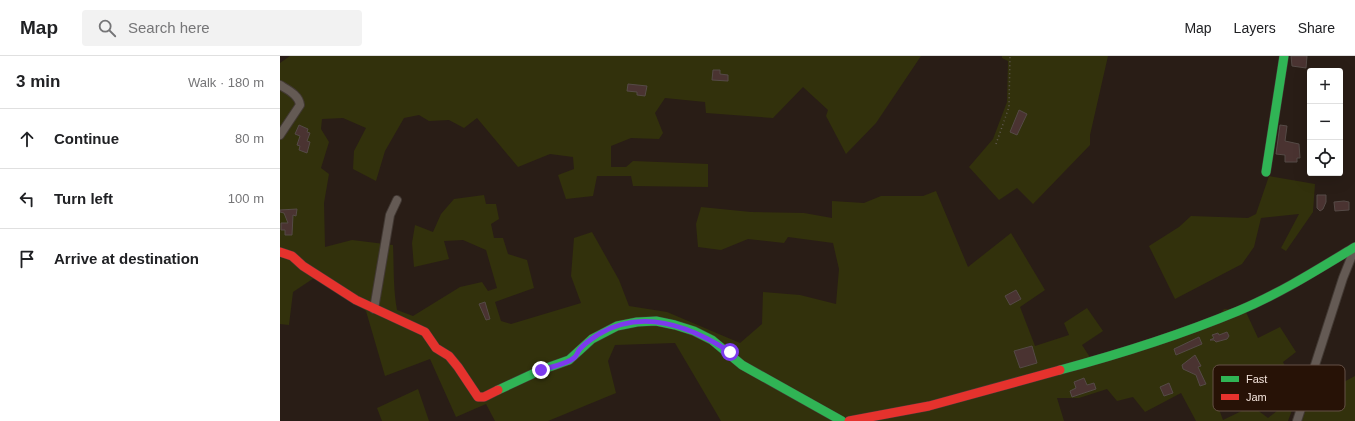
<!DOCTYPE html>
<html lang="en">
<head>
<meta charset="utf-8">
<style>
  body { margin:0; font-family:Arial,sans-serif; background:#f2f2f2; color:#202124 }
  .controls { position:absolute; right:12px; top:12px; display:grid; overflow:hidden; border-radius:4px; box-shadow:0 4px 16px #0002 }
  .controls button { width:36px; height:36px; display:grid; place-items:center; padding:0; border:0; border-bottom:1px solid #e0e0e0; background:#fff; color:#202124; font:20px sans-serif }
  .stop { position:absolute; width:12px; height:12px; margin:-9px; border:3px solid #7c3aed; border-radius:50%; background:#fff }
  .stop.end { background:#7c3aed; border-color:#fff; box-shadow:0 1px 4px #0008 }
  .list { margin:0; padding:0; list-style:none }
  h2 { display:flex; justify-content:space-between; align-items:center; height:52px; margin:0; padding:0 16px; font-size:17px }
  h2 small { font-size:13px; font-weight:400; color:#757577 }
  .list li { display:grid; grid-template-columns:26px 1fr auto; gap:12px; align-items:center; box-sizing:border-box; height:60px; padding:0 16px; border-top:1px solid #e0e0e0 }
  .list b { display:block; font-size:15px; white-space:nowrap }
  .list em { font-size:13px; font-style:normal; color:#757577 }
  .icon { flex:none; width:22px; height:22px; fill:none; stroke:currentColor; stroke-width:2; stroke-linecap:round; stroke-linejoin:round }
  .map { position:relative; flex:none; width:1075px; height:365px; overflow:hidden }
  header { display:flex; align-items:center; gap:24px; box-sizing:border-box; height:56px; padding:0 20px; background:#fff; border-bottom:1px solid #e0e0e0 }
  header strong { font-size:19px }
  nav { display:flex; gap:22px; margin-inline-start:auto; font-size:14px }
  .search { width:280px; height:36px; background:#f2f2f2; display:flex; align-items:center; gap:10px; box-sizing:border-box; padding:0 14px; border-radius:4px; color:#757577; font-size:15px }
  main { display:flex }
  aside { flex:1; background:#fff }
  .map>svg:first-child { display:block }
  .green { fill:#32310c }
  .building { fill:#4a3331; stroke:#554a46 }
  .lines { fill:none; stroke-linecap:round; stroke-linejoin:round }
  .street-casing { stroke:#423933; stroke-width:10 }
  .fast-casing { stroke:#423933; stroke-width:10 }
  .jam-casing { stroke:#423933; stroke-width:10 }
  .path { stroke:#605852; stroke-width:1.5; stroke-dasharray:1 3; stroke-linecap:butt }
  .street { stroke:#645a54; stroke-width:8 }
  .fast { stroke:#30b455; stroke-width:9 }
  .jam { stroke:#e5322d; stroke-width:9 }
  .route { stroke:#7c3aed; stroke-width:5 }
  .key { fill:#271206; stroke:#655146; stroke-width:1 }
  .key-label { font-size:11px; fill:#f5e5dd }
</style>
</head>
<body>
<header>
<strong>Map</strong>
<div class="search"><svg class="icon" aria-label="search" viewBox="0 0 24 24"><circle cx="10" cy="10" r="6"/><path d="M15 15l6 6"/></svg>Search here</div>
<nav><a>Map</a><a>Layers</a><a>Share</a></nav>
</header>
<main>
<aside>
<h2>3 min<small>Walk · 180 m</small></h2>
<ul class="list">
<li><svg class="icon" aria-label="ahead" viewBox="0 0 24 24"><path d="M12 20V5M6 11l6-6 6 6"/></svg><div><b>Continue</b></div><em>80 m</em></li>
<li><svg class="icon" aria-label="left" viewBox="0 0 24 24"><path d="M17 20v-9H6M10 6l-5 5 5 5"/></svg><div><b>Turn left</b></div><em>100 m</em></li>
<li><svg class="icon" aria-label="arrive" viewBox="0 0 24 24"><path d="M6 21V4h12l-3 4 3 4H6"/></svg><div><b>Arrive at destination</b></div></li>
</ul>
</aside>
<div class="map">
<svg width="1075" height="365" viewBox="0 0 1075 365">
  <rect width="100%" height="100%" fill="#291d16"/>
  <g class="green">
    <path d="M10,0h631l-45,67 -30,31 -20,-38 2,-6 -25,-23 -30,31 -67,-5 -1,-11 -40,-4 -10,15 8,20 -4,6 -28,-1 -20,8v21h15l7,-6 75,3v23l-75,-1 -2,-10h-34l-4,20 -27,3 -8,-24 16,-6 -1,-12 -23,-3 -32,13 -41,-49 -13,10 -15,-8 -20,1 -10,-6 -15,3 -19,33 -9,30 -23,-12 1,-18 12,-23 -23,-10 -21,1 -1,10 8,13 -8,26 8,6 -5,29 1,44 27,-7 41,5c1,22 0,43 4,65l16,6 47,-29 22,-5 6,9 9,-3 -11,-38 -23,-10 -19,1 5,18 -35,8 -2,-24 3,-18 18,7 8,-18 13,-15 30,-4 2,9h10l3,15 -8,5 3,14h9l5,16 19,6 7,28 -39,14 6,19 10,3 70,-21 -10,-27 3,-38 18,-6 27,48 10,26 38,6 73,31 22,-19 1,-32 37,3 36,9 3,-35 -6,-26 -45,-6 -4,6 -36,-4 -27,11 -23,-3 -2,-23 5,-17 50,5 53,1 28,5v-17l32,2 17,-7h42l13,-5 32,76 43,-34 34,57 -25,17 15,39 34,-11 -5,-12 23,-15 16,23 -21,14 11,17 125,-45 6,-8 21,1 13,28 22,-11 16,25 -13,10 7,14 -15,11 -11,-13 -23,17 -4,-5 -22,12 8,22 29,-14 16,12 30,-24 -10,27h-92l-15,-28 -36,19 -12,-15 -16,4 -10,-12 -28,9h-22l7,23h-343l-46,-78 -60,2 -7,16 8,32 -68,28h-53l-9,-17 -30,13 -26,-58 -45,17 -19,-65 -52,-33 -21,14 -4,33 -9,-1v-261z"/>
    <path d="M722,0h106l-18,79v10l-57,59 -16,-16 -18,12 -30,-33 24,-28 14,-37 1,-41 -6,-3z"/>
    <path d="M989,120l46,8 -2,28 -27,39 -5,-3 18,-34 -38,4 -7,29 -12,17 -67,35 -26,-53 30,-19 12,-11 57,2 8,-4z"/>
    <path d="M1075,320v45h-53l12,-38 24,2z"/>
    <path d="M138,333l11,32h-47l-5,-13z"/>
  </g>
  <g class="building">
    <path d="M1011,0h16l-1,12 -14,-2z"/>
    <path d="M433,14h7v4l8,1v6l-16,-1z"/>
    <path d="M348,28l19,2 -2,10 -8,-1v-3l-10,-1z"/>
    <path d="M739,54l8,4 -10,21 -7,-3z"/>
    <path d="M19,69l9,4 -1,3 3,1 -3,8 3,1 -3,11 -8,-3 1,-4 -3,-1 3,-9 -5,-2z"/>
    <path d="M1000,69l7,1 -2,15 14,3 1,14h-3v4h-12v-7l-9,-1z"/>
    <path d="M1037,139h9v7l-3,7 -3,2 -3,-3z"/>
    <path d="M1064,145l5,1v8l-14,1 -1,-9z"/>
    <path d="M17,153l-1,7 -3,-1 -1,20h-7v-5h-4v-7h7l-4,-10 -4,-1v-2z"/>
    <path d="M736,234l5,9 -11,6 -5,-9z"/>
    <path d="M205,246l5,17 -4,1 -7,-16z"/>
    <path d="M947,276l2,4 -2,3 -11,3 -2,-2h-4l4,-2 -2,-3 6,-2 1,2z"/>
    <path d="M919,281l3,7 -26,11 -2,-6z"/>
    <path d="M752,290l5,17 -17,5 -6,-17z"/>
    <path d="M915,299l6,11 -3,1 8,17 -6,2 -4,-11 -13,-6 -1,-4z"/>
    <path d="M804,322l3,7 7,-2 2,6 -24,8 -2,-6 6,-3 -2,-6z"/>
    <path d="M889,327l4,10 -9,3 -4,-9z"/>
  </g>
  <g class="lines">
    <defs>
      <g id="street">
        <path d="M0,29c8,5 19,10 20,20l-20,30"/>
        <path d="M94,253l16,-94 7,-15"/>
        <path d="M1017,365l46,-143 12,-30"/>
      </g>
      <g id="fast">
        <path d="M986,116l18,-116"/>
        <path d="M780,314c60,-16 120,-35 178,-59 41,-17 79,-41 117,-64"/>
        <path d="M218,334l43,-20 28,-10 23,-21 25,-13 20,-4 19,-1 19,4 19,6 18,9 30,25 100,56"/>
      </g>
      <g id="jam">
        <path d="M0,196l12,4 11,10 53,34 69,32 11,16 13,8 9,11 20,30h6l14,-7"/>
        <path d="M569,365l80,-15 131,-36"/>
      </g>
    </defs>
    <use href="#street" class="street-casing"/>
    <use href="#fast" class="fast-casing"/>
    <use href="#jam" class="jam-casing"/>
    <path class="path" d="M716,88l13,-37 1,-51"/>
    <use href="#street" class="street"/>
    <use href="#fast" class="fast"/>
    <use href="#jam" class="jam"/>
  </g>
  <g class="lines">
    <path class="route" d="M261,314c10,-3 27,-6 34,-13 2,-2 3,-6 5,-8 5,-6 13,-11 19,-15 44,-26 91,-8 131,18"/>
  </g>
  <rect x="933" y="309" width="132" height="46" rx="6" class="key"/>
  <rect x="941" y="320" width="18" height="6" fill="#30b455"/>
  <rect x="941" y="338" width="18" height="6" fill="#e5322d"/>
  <g class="key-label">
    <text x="966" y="327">Fast</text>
    <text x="966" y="345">Jam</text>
  </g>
</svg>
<div class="controls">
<button>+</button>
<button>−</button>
<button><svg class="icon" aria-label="locate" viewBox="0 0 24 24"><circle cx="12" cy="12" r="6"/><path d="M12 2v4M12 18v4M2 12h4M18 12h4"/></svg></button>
</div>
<div class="stop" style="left:450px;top:296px"></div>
<div class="stop end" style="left:261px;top:314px"></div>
</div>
</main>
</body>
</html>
